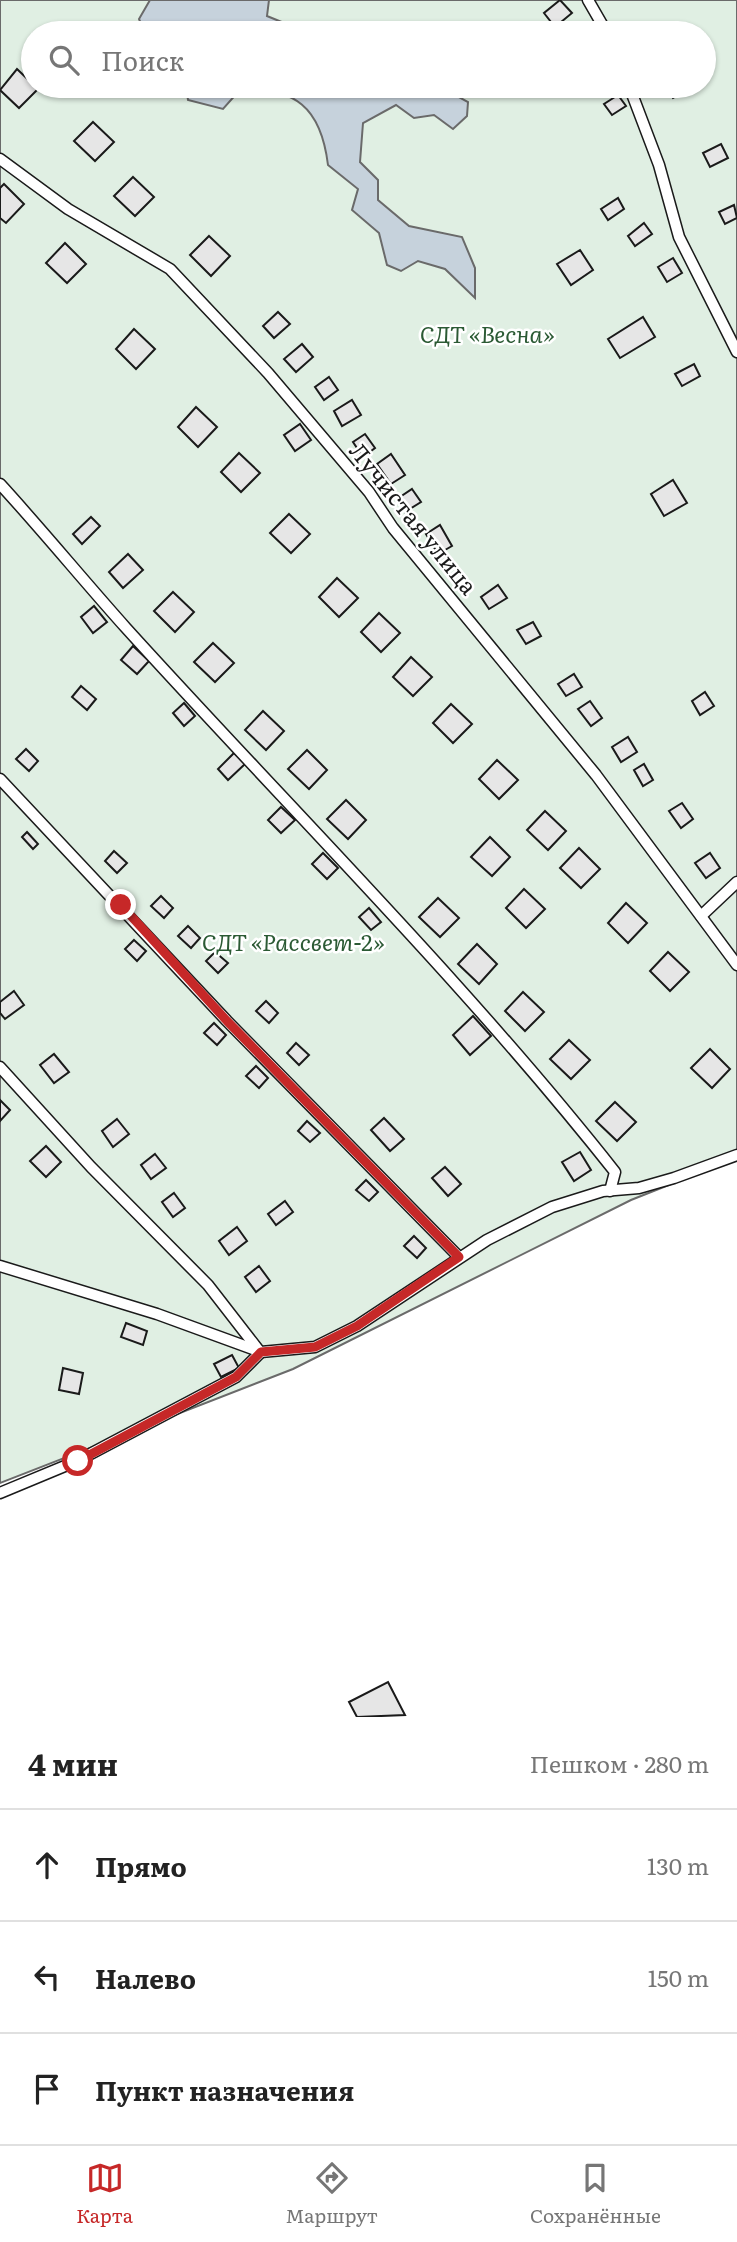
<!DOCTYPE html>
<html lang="ru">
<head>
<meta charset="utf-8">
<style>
  body { margin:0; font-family:Literata,serif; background:#f6f6f6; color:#222 }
  .stop { position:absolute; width:21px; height:21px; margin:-16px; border:5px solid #c62828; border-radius:50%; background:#fff }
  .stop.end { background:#c62828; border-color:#fff; box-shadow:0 2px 7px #0008 }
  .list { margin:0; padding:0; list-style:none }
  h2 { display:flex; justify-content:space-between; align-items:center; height:91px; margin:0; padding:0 28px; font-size:30px }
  h2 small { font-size:23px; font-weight:400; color:#767676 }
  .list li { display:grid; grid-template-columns:46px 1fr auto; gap:21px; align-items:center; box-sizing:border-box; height:112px; padding:0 28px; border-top:2px solid #e0e0e0 }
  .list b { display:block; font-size:26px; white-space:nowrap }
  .list em { font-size:23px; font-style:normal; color:#767676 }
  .icon { flex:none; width:38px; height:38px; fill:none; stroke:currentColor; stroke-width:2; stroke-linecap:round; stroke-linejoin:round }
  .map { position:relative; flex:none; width:737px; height:1717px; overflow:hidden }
  .search { position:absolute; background:#fff; box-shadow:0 2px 5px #0004; left:21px; right:21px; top:21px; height:77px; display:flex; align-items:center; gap:18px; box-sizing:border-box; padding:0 24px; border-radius:38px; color:#767676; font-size:26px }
  .sheet { height:427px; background:#fff }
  nav { display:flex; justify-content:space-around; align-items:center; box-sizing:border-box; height:98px; border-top:2px solid #e0e0e0; background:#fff; font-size:19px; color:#767676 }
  nav a { display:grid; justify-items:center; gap:4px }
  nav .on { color:#c62828 }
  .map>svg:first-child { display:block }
  .green { fill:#e0efe3; stroke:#6a6a6a; stroke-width:2; fill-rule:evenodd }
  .water { fill:#c6d2dc; stroke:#6a6a6a; stroke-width:2 }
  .building { fill:#e6e6e6; stroke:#1a1a1a; stroke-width:2 }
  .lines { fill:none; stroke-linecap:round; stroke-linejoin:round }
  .service-casing { stroke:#1a1a1a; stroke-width:13 }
  .service { stroke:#fff; stroke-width:10 }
  .route { stroke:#c62828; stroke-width:9 }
  .labels { text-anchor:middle; stroke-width:5; stroke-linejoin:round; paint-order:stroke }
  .park-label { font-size:23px; font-style:italic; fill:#2b5a34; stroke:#fff }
  .street-label { font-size:23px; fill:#1a1a1a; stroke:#fff }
</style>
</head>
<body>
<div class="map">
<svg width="737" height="1717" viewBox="0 0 737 1717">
  <rect width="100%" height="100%" fill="#fff"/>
  <path class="green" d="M0,0h737v1158l-106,42 -338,169 -293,114zM33,33h671v53h-671z"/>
  <g class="water">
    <path d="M150,0h119l-2,16 32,13 2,4h-156l-6,-14z"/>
    <path d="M186,86h253l29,16 -1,14 -14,13 -19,-14 -20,3 -18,-13 -33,18 -3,39 18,18v20l31,26 53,11 13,31v30l-30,-29 -27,-8 -17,10 -14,-6 -8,-32 -27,-23 6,-21 -30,-24c-7,-57 -33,-80 -90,-73l-15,17 -35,-9z"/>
  </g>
  <g class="building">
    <path d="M560,0l12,13 -17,14 -11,-14z"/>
    <path d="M17,69l21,20 -19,19 -19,-18z"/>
    <path d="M669,86h15l3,4 -14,8 -7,-10z"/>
    <path d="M618,95l8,11 -14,9 -8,-11z"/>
    <path d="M93,122l21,20 -19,19 -21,-20z"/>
    <path d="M721,144l7,14 -18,9 -7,-14z"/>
    <path d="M133,177l21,20 -19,19 -21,-20z"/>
    <path d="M4,184l20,20 -18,19 -6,-5v-30z"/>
    <path d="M618,198l6,11 -16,11 -7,-11z"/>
    <path d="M734,205l3,13 -12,6 -6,-12z"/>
    <path d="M644,223l8,11 -17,12 -7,-10z"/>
    <path d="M209,236l21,20 -19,20 -21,-21z"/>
    <path d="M65,243l21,21 -19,19 -21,-20z"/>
    <path d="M580,250l13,20 -22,15 -14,-21z"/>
    <path d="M673,258l9,15 -15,9 -9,-15z"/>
    <path d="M278,312l12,12 -16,14 -11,-12z"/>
    <path d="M643,317l12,20 -35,21 -12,-19z"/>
    <path d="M134,329l21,20 -19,20 -20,-20z"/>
    <path d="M302,344l11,13 -17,15 -12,-13z"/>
    <path d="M694,364l6,12 -18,10 -7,-12z"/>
    <path d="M329,377l9,13 -14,10 -9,-13z"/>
    <path d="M352,400l9,15 -19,11 -8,-15z"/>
    <path d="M196,407l21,20 -19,20 -20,-20z"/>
    <path d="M300,424l11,16 -16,11 -11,-16z"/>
    <path d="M365,434l10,14 -12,9 -10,-15z"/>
    <path d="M239,453l21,20 -19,19 -20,-20z"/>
    <path d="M391,454l14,21 -14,9 -14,-20z"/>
    <path d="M673,480l14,23 -23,13 -13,-22z"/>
    <path d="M412,489l9,13 -16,10 -8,-13z"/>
    <path d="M289,514l21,20 -19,19 -21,-20z"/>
    <path d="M91,517l9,9 -18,18 -9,-10z"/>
    <path d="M440,525l12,21 -14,8 -12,-20z"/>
    <path d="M128,554l15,16 -20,18 -14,-16z"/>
    <path d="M337,578l21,20 -19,19 -20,-20z"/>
    <path d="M498,585l9,13 -18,11 -8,-12z"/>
    <path d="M173,592l21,20 -19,20 -21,-21z"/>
    <path d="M94,606l13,16 -14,11 -12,-16z"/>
    <path d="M379,613l21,20 -19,19 -20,-20z"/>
    <path d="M533,622l8,14 -15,8 -9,-14z"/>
    <path d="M213,643l21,20 -19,19 -21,-20z"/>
    <path d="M133,646l16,15 -12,13 -16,-14z"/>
    <path d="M411,657l21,20 -19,19 -20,-19z"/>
    <path d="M574,674l8,13 -16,9 -8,-12z"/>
    <path d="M81,686l15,13 -9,11 -15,-13z"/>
    <path d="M705,692l9,14 -14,9 -8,-14z"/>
    <path d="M590,701l12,17 -11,8 -13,-17z"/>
    <path d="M184,703l11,13 -11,10 -11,-13z"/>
    <path d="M451,704l21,20 -19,19 -20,-20z"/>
    <path d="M263,711l21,20 -18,19 -21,-20z"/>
    <path d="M628,737l9,15 -16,10 -9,-15z"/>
    <path d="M26,749l12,12 -9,10 -13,-12z"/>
    <path d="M307,750l20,20 -18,19 -21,-20z"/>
    <path d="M234,753l11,11 -17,16 -10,-11z"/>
    <path d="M497,760l21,20 -19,19 -20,-20z"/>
    <path d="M644,764l9,16 -10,6 -9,-16z"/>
    <path d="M346,800l20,20 -18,19 -21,-20z"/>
    <path d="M682,803l11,16 -12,9 -12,-17z"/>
    <path d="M281,807l14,13 -14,13 -13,-13z"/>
    <path d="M545,811l21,20 -18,19 -21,-20z"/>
    <path d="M27,832l11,12 -5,5 -11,-12z"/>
    <path d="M490,837l20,20 -18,19 -21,-19z"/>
    <path d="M579,848l21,21 -19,19 -21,-20z"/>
    <path d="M114,851l13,12 -10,10 -12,-12z"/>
    <path d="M323,853l15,15 -11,11 -15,-15z"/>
    <path d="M710,853l10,15 -14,10 -11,-15z"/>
    <path d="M524,889l21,20 -19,19 -20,-20z"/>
    <path d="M161,896l12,12 -9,10 -13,-12z"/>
    <path d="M438,898l21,20 -19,19 -21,-20z"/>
    <path d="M626,903l21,20 -19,20 -20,-20z"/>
    <path d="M369,908l12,14 -10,8 -12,-13z"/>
    <path d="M188,926l12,12 -9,10 -13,-12z"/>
    <path d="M134,940l12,11 -9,10 -12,-12z"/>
    <path d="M477,944l20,20 -18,20 -21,-20z"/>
    <path d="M215,952l13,11 -10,10 -12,-12z"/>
    <path d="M668,952l21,20 -19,19 -20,-20z"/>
    <path d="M14,991l10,14 -19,14 -5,-6v-11z"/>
    <path d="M523,992l21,20 -19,19 -20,-20z"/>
    <path d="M266,1001l12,12 -9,10 -13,-12z"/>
    <path d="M473,1016l18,20 -21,19 -17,-20z"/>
    <path d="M214,1023l12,12 -9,10 -13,-12z"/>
    <path d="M569,1040l21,20 -19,19 -21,-20z"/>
    <path d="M296,1043l13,12 -10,10 -12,-12z"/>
    <path d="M710,1049l20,20 -18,19 -21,-20z"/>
    <path d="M54,1054l15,18 -15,11 -14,-18z"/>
    <path d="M256,1066l12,12 -9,10 -13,-12z"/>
    <path d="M0,1100l10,10 -10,11z"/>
    <path d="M615,1102l21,20 -19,19 -21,-20z"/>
    <path d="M384,1118l20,21 -14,12 -19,-21z"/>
    <path d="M117,1119l12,15 -16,13 -11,-16z"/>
    <path d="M307,1121l13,12 -10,9 -12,-11z"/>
    <path d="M46,1146l15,16 -15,15 -16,-16z"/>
    <path d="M580,1152l11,18 -17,11 -12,-19z"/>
    <path d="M155,1154l11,14 -15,11 -10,-14z"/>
    <path d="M445,1167l16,17 -13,12 -16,-18z"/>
    <path d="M366,1180l12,12 -9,9 -13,-11z"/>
    <path d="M174,1193l11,15 -12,9 -11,-15z"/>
    <path d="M285,1201l8,11 -17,13 -8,-11z"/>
    <path d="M237,1227l10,14 -18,14 -10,-14z"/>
    <path d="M414,1236l12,12 -9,10 -13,-12z"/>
    <path d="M259,1266l11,15 -14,11 -11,-15z"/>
    <path d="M126,1323l21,8 -4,14 -22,-8z"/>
    <path d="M232,1355l7,13 -18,9 -7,-13z"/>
    <path d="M63,1368l20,5 -4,21 -20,-4z"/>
    <path d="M388,1682l17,33 -48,2 -8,-15z"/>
  </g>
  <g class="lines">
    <defs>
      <g id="service">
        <path d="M588,0l19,33"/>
        <path d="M629,86l30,79 20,72 58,115"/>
        <path d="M0,159l68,50 102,60 98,104 101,119 24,36 203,247 141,190"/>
        <path d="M0,484c43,47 83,96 126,144 164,181 337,352 489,544l-5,19"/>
        <path d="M0,779l227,242 232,236"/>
        <path d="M701,916l36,-34"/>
        <path d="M0,1067l91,100 117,118 52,67"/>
        <path d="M0,1266l157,48 104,38 54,-5 42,-21 130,-86 65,-33 51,-16 36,-3 35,-10 63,-23"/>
        <path d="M0,1493l77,-32 159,-84 25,-25"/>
      </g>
    </defs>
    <use href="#service" class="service-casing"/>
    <use href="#service" class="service"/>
  </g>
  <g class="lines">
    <path class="route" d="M78,1461l158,-84 25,-25 54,-5 42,-21 102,-69 -232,-236 -106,-116"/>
  </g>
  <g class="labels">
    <g class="park-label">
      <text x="487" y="343">СДТ «Весна»</text>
      <text x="293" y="951">СДТ «Рассвет-2»</text>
    </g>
    <g class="street-label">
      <text transform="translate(413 519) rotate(51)" y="8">Лучистая улица</text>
    </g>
  </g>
</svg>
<div class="stop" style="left:78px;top:1461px"></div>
<div class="stop end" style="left:121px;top:905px"></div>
<div class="search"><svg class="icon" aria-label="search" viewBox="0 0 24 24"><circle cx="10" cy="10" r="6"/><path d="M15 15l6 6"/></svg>Поиск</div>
</div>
<section class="sheet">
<h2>4 мин<small>Пешком · 280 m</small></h2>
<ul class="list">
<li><svg class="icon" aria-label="ahead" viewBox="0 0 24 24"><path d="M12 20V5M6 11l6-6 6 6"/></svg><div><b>Прямо</b></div><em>130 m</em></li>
<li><svg class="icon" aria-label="left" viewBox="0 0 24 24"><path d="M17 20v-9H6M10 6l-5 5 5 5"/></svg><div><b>Налево</b></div><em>150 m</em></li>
<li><svg class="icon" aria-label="arrive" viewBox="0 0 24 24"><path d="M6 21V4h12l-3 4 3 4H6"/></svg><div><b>Пункт назначения</b></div></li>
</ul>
</section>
<nav>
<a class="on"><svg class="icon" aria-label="map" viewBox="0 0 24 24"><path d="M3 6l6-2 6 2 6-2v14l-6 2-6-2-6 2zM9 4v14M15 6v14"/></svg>Карта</a>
<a><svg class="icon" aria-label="directions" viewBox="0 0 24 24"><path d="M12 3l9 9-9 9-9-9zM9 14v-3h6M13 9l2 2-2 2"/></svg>Маршрут</a>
<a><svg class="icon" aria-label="saved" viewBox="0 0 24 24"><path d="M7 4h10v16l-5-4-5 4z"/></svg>Сохранённые</a>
</nav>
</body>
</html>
